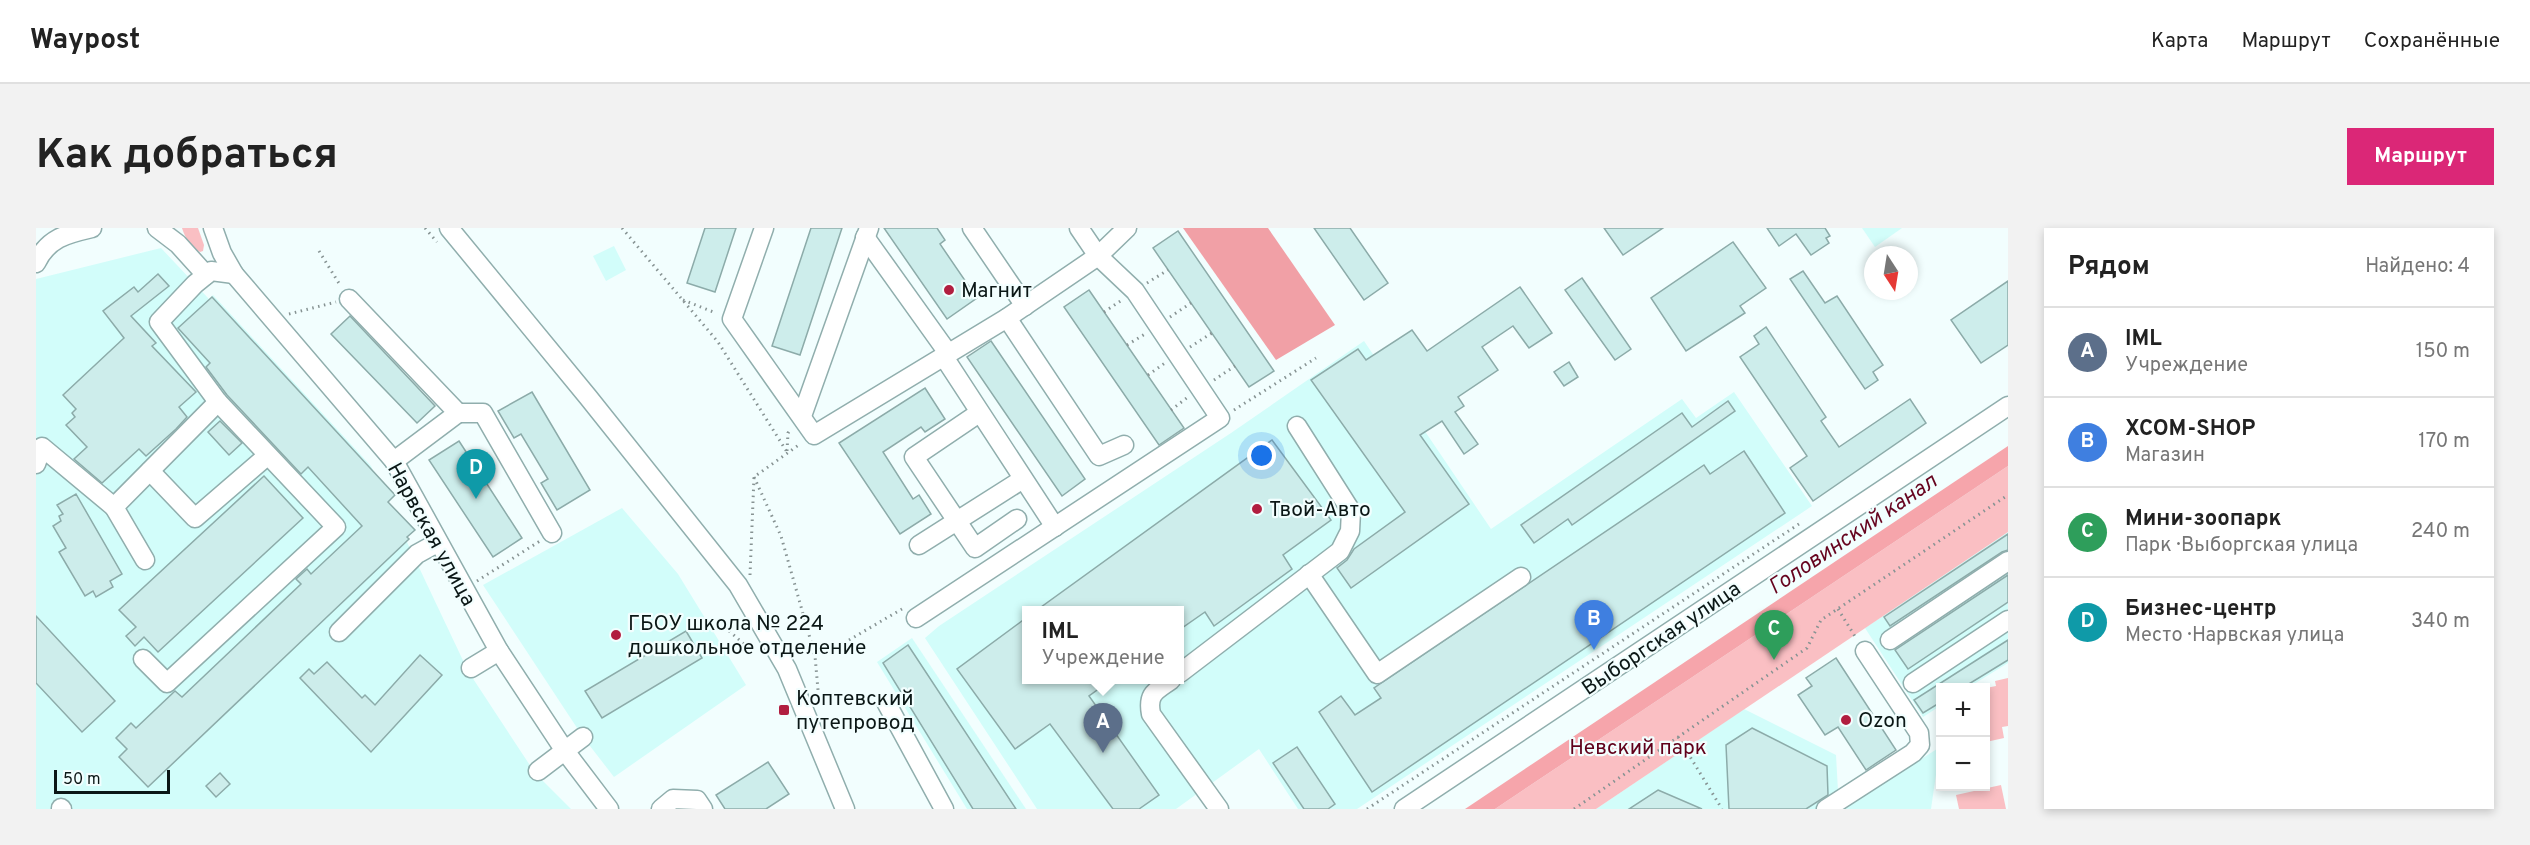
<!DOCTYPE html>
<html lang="ru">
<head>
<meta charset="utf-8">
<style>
  body { margin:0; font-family:Overpass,sans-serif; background:#f2f2f2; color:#222 }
  .controls { position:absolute; right:18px; bottom:18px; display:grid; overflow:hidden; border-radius:0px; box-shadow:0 3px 9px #0003 }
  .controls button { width:54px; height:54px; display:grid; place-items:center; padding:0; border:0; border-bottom:2px solid #e0e0e0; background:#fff; color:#222; font:30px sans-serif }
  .compass { position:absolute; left:1828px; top:18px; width:54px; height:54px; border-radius:50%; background:#fff; box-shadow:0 3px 9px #0003; rotate:168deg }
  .scale { position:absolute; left:18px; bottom:15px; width:116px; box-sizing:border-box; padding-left:6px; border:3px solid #0b1716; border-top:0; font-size:16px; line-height:21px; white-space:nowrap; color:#0b1716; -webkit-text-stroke:4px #f2fefe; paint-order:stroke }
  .you { position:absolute; left:1226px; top:228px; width:21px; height:21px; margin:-15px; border:4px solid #fff; border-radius:50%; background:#1a73e8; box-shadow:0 0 0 9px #1a73e833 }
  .badge { display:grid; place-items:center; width:39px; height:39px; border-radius:50%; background:#db2777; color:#fff; font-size:20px; font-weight:700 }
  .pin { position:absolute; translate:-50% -50px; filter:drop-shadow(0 2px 3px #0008) }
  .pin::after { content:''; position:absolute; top:32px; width:21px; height:18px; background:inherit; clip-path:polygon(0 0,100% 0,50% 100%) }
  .popup { position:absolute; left:986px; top:378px; width:162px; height:78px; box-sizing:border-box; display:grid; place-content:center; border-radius:0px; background:#fff; filter:drop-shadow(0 2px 4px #0005); font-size:20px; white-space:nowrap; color:#767676 }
  .popup b { font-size:22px; color:#222 }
  .popup::after { content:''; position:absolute; left:50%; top:100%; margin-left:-12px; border:12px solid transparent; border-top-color:#fff }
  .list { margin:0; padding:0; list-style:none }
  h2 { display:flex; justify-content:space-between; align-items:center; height:78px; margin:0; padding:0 24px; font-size:26px }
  h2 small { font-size:20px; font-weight:400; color:#767676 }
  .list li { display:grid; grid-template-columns:39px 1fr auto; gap:18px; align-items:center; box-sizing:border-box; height:90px; padding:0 24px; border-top:2px solid #e0e0e0 }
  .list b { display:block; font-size:22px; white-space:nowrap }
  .list p { margin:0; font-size:20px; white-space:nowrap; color:#767676 }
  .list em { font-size:20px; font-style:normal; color:#767676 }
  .map { position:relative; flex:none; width:1972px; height:581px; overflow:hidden; border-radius:0px }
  header { display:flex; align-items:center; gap:36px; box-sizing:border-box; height:84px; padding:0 30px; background:#fff; border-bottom:2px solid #e0e0e0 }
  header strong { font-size:28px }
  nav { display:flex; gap:33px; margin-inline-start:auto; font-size:21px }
  .intro { display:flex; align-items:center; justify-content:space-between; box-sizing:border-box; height:144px; padding:0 36px }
  h1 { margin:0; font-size:42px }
  .button { padding:15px 27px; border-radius:0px; background:#db2777; color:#fff; font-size:21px; font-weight:700 }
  main { display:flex; gap:36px; padding:0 36px }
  aside { flex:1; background:#fff; border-radius:0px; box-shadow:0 3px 9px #0003 }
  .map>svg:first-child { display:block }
  .built { fill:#d2fdfa; fill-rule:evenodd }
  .green { fill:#fabfc3 }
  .forest { fill:#f1a0a6 }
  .water { fill:#f6a5ab }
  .building { fill:#cdedeb; stroke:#8caba9; stroke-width:1.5 }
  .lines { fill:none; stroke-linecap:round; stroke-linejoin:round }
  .minor-casing { stroke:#90aead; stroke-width:21 }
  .path { stroke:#879393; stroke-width:3; stroke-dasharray:1.5 4.5; stroke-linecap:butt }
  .minor { stroke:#fff; stroke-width:18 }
  .poi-dot { fill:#b11e40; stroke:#f2fefe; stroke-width:2 }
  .labels { text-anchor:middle; stroke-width:4.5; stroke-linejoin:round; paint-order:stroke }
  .poi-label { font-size:21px; fill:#0b1716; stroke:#f2fefe; text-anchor:start }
  .street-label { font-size:21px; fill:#0b1716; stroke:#f2fefe }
  .park-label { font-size:21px; fill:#60001a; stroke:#f2fefe }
  .water-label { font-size:22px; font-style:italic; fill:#66041f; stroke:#f2fefe }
</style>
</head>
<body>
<header>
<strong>Waypost</strong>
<nav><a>Карта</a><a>Маршрут</a><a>Сохранённые</a></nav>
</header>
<div class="intro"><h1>Как добраться</h1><a class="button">Маршрут</a></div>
<main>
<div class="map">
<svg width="1972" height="581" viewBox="0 0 1972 581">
  <rect width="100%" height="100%" fill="#f2fefe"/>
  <g class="built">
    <path d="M1826,0h40l-27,19z"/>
    <path d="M578,18l12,24 -20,11 -13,-25z"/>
    <path d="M125,20l48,51 4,-4 158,171 97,205 67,102 36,36h-499l-4,-6 -8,6h-24v-530z"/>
    <path d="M1328,113l127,188 191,-130 14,19 38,-26 78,114 -455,303h-59l-39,-60 -83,60h-139l-112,-171 14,-12 292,-193zM990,382h154v70h-154z"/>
    <path d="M586,280l56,66 68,111 -132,92 -31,-40 -100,-152z"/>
    <path d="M1972,304v131l-39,24 -29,1v18l-17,11 -58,-89z"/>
    <path d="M876,410l114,171h-59l-90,-147z"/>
    <path d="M1708,481l92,46 3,54h-243z"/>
    <path d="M1904,519l-9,62h-87z"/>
  </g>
  <g class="green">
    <path d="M146,0h16l6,17 -1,6 -3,1c-9,-5 -15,-14 -18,-24z"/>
    <path d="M1972,238v66l-412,277h-101z"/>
    <path d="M1972,450v48l-6,1 2,11 -18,4v-20l3,-1 -3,-15v-18l10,-2 -1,-5z"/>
    <path d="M1965,557l5,24h-47l-3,-14z"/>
  </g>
  <path class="forest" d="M1147,0h85l67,97 -59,35z"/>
  <path class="water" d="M1972,218v20l-513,343h-30z"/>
  <g class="building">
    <path d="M669,0h31l-21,64 -28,-9z"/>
    <path d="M775,0h31l-42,127 -28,-9z"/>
    <path d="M848,0h53l8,12 -5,4 37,54 -30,21z"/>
    <path d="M1278,0h36l38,55 -24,17z"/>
    <path d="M1568,0h59l-40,27z"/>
    <path d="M1731,0h58l5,8 -4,2 3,5 -18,12 -15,-21 -17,12z"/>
    <path d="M1142,3l96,140 -25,16 -96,-139z"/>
    <path d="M1697,14l33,46 -26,18 5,7 -59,38 -35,-53z"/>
    <path d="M1767,43l22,32 12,-7 46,69 -10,7 5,8 -13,9 -75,-110z"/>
    <path d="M122,46l11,12 -38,30 25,27 -4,3 44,46 -17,15 8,10 -11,12 -30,27 -7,-7 -37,34 -28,-24 13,-12 -21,-22 9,-8 -3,-4 4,-4 -13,-14 61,-57 -21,-27 31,-24 4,5z"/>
    <path d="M1546,50l49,71 -16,11 -50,-70z"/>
    <path d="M1972,53v64l-27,18 -30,-43z"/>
    <path d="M1484,59l32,46 -23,15 -16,-22 -31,21 16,23 -40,27 6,9 -9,6 23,32 -14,10 -22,-33 -22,14 49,69 -118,84 -14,-20 10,-8 7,-11 51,-37 -94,-132 47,-31 8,11 46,-30 15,21z"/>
    <path d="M1053,62l95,138 -25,17 -95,-138z"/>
    <path d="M176,69l183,198 -7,7 27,28 -8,7 2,2 -261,248 -29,-30 8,-8 -11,-11 15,-15 5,5 39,-37 7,6 119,-113 -5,-5 11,-10 4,5 51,-48 -54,-59 -7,7 -74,-79 -21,-28 4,-4 -32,-35z"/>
    <path d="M314,88l85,90 -18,17 -86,-89z"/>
    <path d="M1730,99l60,90 -5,4 18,26 71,-48 16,24 -113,78 -23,-33 17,-12 -67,-99 19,-13 -5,-8z"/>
    <path d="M955,113l94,138 -23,17 -95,-139z"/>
    <path d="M1533,134l9,15 -14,9 -10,-14z"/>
    <path d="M889,160l20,31 -20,13 -4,-5 -38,25 30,47 6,-4 12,19 -31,20 -61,-91z"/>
    <path d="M496,164l58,98 -33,20 -16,-27 7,-4 -27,-45 -7,4 -16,-27z"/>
    <path d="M1692,173l7,10 -163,114 -4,-6 -34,24 -13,-18 161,-112 10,14z"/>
    <path d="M184,193l22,22 -13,12 -21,-23z"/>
    <path d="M1236,212l59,80 -48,35 9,14 -78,57 -9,-14 -26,18v-20h-142z"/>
    <path d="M423,213l63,97 -29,19 -64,-97z"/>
    <path d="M1708,223l41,62 -413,279 -53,-80 22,-16 14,19 26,-17 -7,-10 330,-223 6,9z"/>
    <path d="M228,248l39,42 -145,134 -14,-15 -9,9 -9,-10 10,-9 -17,-17z"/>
    <path d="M40,266l46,80 -12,7 3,6 -17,10 -3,-6 -8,5 -26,-44 7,-4 -13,-22 8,-5 -2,-5 4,-2 -6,-9z"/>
    <path d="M1972,306v16l-6,2 -112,74 -6,-9z"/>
    <path d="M1972,347v27l-100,67 -13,-19z"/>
    <path d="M0,388l79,85 -33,31 -46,-49z"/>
    <path d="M990,390v62h85l-22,16 70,99 -20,14h-26l-63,-85 -35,25 -58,-80z"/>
    <path d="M650,403l16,27 -100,60 -17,-27z"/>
    <path d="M1972,412v20l-44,27h-23v15l-18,11 -9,-13z"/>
    <path d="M872,417l108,164h-43l-90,-146z"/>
    <path d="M384,427l22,20 -71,77 -71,-74 9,-9 5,5 13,-12 35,36 3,-3 10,10z"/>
    <path d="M1800,430l60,92 -30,20 -28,-43 -13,8 -27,-40 14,-9 -6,-8z"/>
    <path d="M1716,500l75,38 1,29 -22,14h-77l-3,-64z"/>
    <path d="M1261,519l38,57 -7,5h-24l-31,-46z"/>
    <path d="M732,534l21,32 -23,15h-41l-9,-14z"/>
    <path d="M184,545l10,11 -14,13 -10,-11z"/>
    <path d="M1622,562l44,19h-73z"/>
  </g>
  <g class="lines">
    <defs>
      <g id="minor">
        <path d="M121,0l21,16 28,31"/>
        <path d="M177,0l9,25 12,21 160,187 105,190 66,100 44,58"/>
        <path d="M413,0l139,169 150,188 49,84 58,140"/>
        <path d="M728,0l-32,91 82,116 193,-117 91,-62 29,-28"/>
        <path d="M936,0l53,78"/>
        <path d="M829,9l83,116"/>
        <path d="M0,35c12,-25 30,-29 56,-35"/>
        <path d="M313,71l109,114 -64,48"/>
        <path d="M971,90l92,138 25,-11"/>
        <path d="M908,129l111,170"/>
        <path d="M422,185h25l69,120"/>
        <path d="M943,185l-65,44 61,91 42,-29"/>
        <path d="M766,188l67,-188"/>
        <path d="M0,236l6,-17 72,60"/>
        <path d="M114,243l45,47 72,-62"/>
        <path d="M883,317l104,-66"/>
        <path d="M109,332l-31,-53 104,-105"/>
        <path d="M1273,346l68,100 144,-97"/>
        <path d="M880,390l304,-200 -85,-127 -37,-35 -19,-28"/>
        <path d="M303,404l78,-78 20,-11"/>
        <path d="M1854,412l118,-79"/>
        <path d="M107,431l24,24 169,-156 -118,-125 -59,-80 36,-38 16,-13 23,3"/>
        <path d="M435,440l28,-17"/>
        <path d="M1144,445l160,-122 10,-20 1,-20 -54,-85"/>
        <path d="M1135,452c-15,11 -24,13 -20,34l68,95"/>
        <path d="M1877,455l95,-63"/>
        <path d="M851,476l57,105"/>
        <path d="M502,543l45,-34"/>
        <path d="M25,580l1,1"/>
        <path d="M625,581l12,-10 24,1 6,9"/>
        <path d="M1368,581l604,-403"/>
        <path d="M1790,581l87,-56 7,-8 -1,-12 -54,-82"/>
      </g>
    </defs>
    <use href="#minor" class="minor-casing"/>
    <g class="path">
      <path d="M389,0l12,14"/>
      <path d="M586,0l96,114 69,110"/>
      <path d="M283,23l21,34"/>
      <path d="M1111,55l21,-13"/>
      <path d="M647,72l33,13"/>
      <path d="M1068,84l18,-12"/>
      <path d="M253,86l47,-12"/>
      <path d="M1134,89l21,-14"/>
      <path d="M1091,117l18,-11"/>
      <path d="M1154,119l22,-14"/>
      <path d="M1112,147l17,-12"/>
      <path d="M1178,152l21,-14"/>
      <path d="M1135,182l17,-13"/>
      <path d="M1198,182l82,-52"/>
      <path d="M751,223l1,-18 3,-4"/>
      <path d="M718,249l27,59 34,120 4,45"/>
      <path d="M714,347l4,-98 46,-33"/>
      <path d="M441,353l63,-40"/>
      <path d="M1802,381l18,29"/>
      <path d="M693,403l24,21"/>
      <path d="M813,412l53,-31"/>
      <path d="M1642,509l44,72"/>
      <path d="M1331,581l432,-285"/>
      <path d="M1538,581l233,-161 14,-28 187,-125"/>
    </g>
    <use href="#minor" class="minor"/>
  </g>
  <g class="poi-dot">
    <circle cx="913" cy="62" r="6"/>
    <circle cx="1221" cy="281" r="6"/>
    <circle cx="580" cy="407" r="6"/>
    <rect x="742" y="476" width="12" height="12" rx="3"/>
    <circle cx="1810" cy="492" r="6"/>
  </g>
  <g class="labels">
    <g class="poi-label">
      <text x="925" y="69">Магнит</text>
      <text x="1233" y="288">Твой-Авто</text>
      <text x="592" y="402">ГБОУ школа № 224<tspan x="592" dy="24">дошкольное отделение</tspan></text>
      <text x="760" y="477">Коптевский<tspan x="760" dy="24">путепровод</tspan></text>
      <text x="1822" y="499">Ozon</text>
    </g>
    <g class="street-label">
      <text transform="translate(396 306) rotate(61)" y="7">Нарвская улица</text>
      <text transform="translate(1625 410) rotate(-34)" y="7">Выборгская улица</text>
    </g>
    <g class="park-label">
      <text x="1602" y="526">Невский парк</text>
    </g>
    <g class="water-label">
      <text transform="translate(1816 305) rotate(-34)" y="8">Головинский канал</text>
    </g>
  </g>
</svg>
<div class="controls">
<button>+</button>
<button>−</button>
</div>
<svg class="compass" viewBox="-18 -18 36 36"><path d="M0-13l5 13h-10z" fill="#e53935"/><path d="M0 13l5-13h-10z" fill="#767676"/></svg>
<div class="scale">50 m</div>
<div class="you"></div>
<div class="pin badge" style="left:1067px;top:525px;background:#5c6f8a">A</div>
<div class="popup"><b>IML</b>Учреждение</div>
<div class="pin badge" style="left:1558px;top:422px;background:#3f7fe0">B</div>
<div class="pin badge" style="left:1738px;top:432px;background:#2e9e5b">C</div>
<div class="pin badge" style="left:440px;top:271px;background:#0f9aa8">D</div>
</div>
<aside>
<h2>Рядом<small>Найдено: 4</small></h2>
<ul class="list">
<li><span class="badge" style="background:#5c6f8a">A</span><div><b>IML</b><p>Учреждение</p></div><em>150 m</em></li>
<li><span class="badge" style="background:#3f7fe0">B</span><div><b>XCOM-SHOP</b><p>Магазин</p></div><em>170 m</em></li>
<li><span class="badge" style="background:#2e9e5b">C</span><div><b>Мини-зоопарк</b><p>Парк · Выборгская улица</p></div><em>240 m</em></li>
<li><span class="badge" style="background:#0f9aa8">D</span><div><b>Бизнес-центр</b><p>Место · Нарвская улица</p></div><em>340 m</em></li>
</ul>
</aside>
</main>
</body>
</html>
